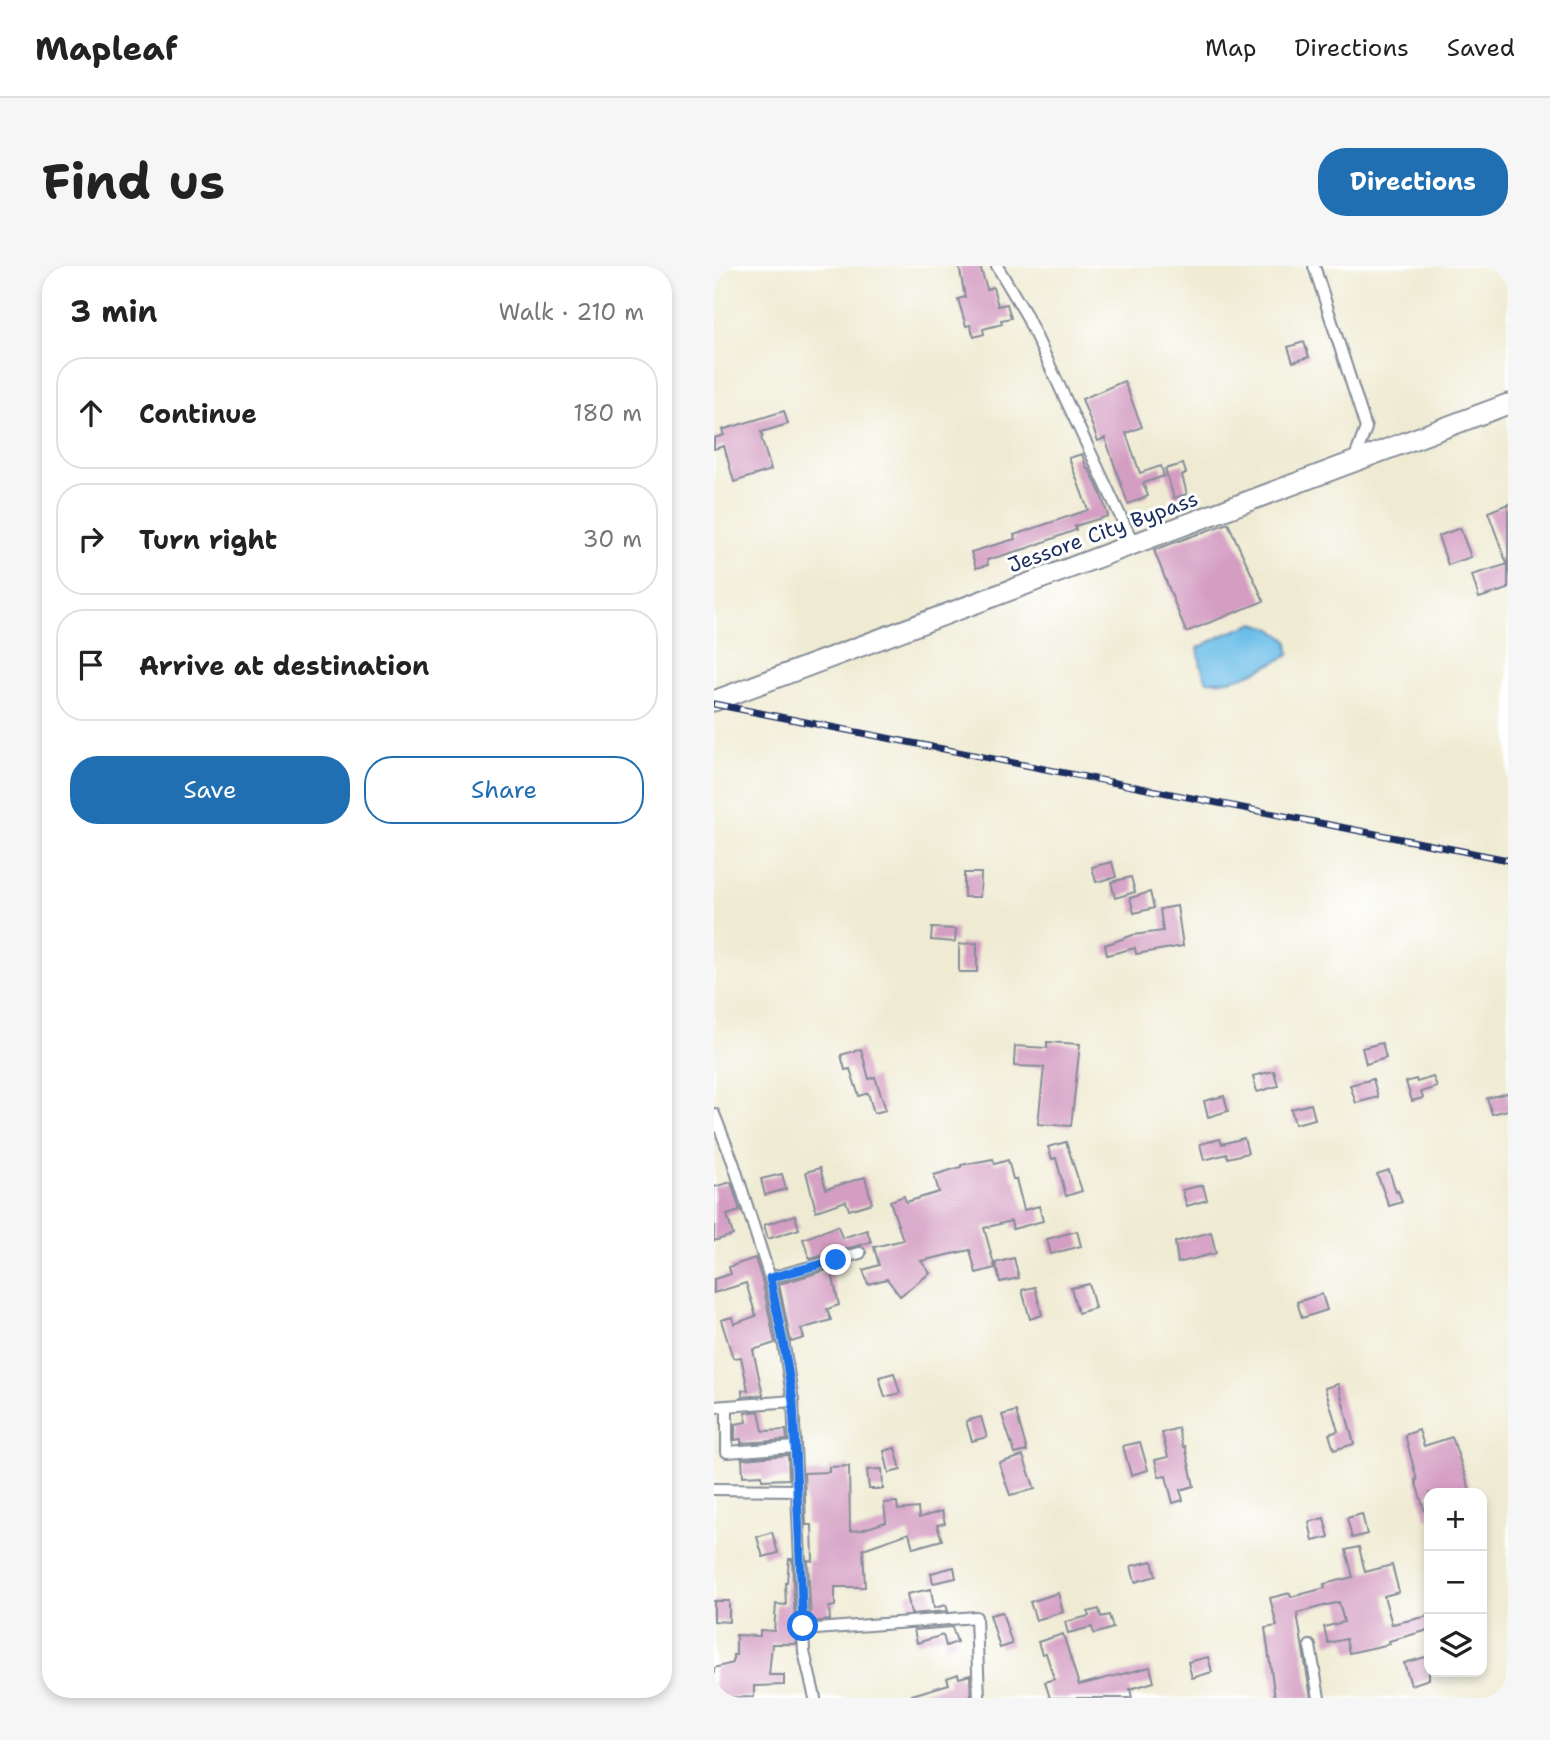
<!DOCTYPE html>
<html lang="en">
<head>
<meta charset="utf-8">
<style>
  body { margin:0; font-family:"Shantell Sans",sans-serif; background:#f6f6f6; color:#222 }
  .controls { position:absolute; right:21px; bottom:21px; display:grid; overflow:hidden; border-radius:14px; box-shadow:0 4px 10px #0003 }
  .controls button { width:63px; height:63px; display:grid; place-items:center; padding:0; border:0; border-bottom:2px solid #e0e0e0; background:#fff; color:#222; font:35px sans-serif }
  .stop { position:absolute; width:21px; height:21px; margin:-16px; border:5px solid #1a73e8; border-radius:50%; background:#fff }
  .stop.end { background:#1a73e8; border-color:#fff; box-shadow:0 2px 7px #0008 }
  .list { margin:0; padding:0; list-style:none }
  h2 { display:flex; justify-content:space-between; align-items:center; height:91px; margin:0; padding:0 28px; font-size:30px }
  h2 small { font-size:23px; font-weight:400; color:#767676 }
  .list li { display:grid; grid-template-columns:46px 1fr auto; gap:21px; align-items:center; box-sizing:border-box; height:112px; margin:0 14px 14px; padding:0 14px; border:2px solid #e0e0e0; border-radius:28px }
  .list b { display:block; font-size:26px; white-space:nowrap }
  .list em { font-size:23px; font-style:normal; color:#767676 }
  .actions { display:flex; gap:14px; padding:21px 28px }
  .actions a { flex:1; padding:16px 0; border:2px solid #1f6fb2; border-radius:28px; text-align:center; font-size:24px; color:#1f6fb2 }
  .actions .main { background:#1f6fb2; color:#fff }
  .icon { flex:none; width:38px; height:38px; fill:none; stroke:currentColor; stroke-width:2; stroke-linecap:round; stroke-linejoin:round }
  .map { position:relative; flex:none; width:794px; height:1432px; overflow:hidden; border-radius:28px }
  header { display:flex; align-items:center; gap:42px; box-sizing:border-box; height:98px; padding:0 35px; background:#fff; border-bottom:2px solid #e0e0e0 }
  header strong { font-size:33px }
  nav { display:flex; gap:38px; margin-inline-start:auto; font-size:24px }
  .intro { display:flex; align-items:center; justify-content:space-between; box-sizing:border-box; height:168px; padding:0 42px }
  h1 { margin:0; font-size:49px }
  .button { padding:18px 32px; border-radius:28px; background:#1f6fb2; color:#fff; font-size:24px; font-weight:700 }
  main { display:flex; gap:42px; padding:0 42px }
  aside { flex:1; background:#fff; border-radius:28px; box-shadow:0 4px 10px #0003 }
  .map>svg:first-child { display:block }
  .water { fill:#6cbee8; stroke:#4476a3; stroke-width:2 }
  .building { fill:#d49dc2 }
  .lines { fill:none; stroke-linecap:round; stroke-linejoin:round }
  .street-casing { stroke:#858d98; stroke-width:14 }
  .highway-casing { stroke:#858d98; stroke-width:23 }
  .street { stroke:#fff; stroke-width:10 }
  .highway { stroke:#fff; stroke-width:19 }
  .rail-casing { stroke:#1b2f5e; stroke-width:7 }
  .rail { stroke:#fff; stroke-width:4.5; stroke-dasharray:13; stroke-linecap:butt }
  .route { stroke:#1a73e8; stroke-width:9 }
  .labels { text-anchor:middle; stroke-width:6; stroke-linejoin:round; paint-order:stroke }
  .street-label { font-size:21px; fill:#1b2f5e; stroke:#fff }
</style>
</head>
<body>
<header>
<strong>Mapleaf</strong>
<nav><a>Map</a><a>Directions</a><a>Saved</a></nav>
</header>
<div class="intro"><h1>Find us</h1><a class="button">Directions</a></div>
<main>
<aside>
<h2>3 min<small>Walk · 210 m</small></h2>
<ul class="list">
<li><svg class="icon" aria-label="ahead" viewBox="0 0 24 24"><path d="M12 20V5M6 11l6-6 6 6"/></svg><div><b>Continue</b></div><em>180 m</em></li>
<li><svg class="icon" aria-label="right" viewBox="0 0 24 24"><path d="M7 20v-9h11M14 6l5 5-5 5"/></svg><div><b>Turn right</b></div><em>30 m</em></li>
<li><svg class="icon" aria-label="arrive" viewBox="0 0 24 24"><path d="M6 21V4h12l-3 4 3 4H6"/></svg><div><b>Arrive at destination</b></div></li>
</ul>
<div class="actions"><a class="main">Save</a><a>Share</a></div>
</aside>
<div class="map">
<svg width="794" height="1432" viewBox="0 0 794 1432">
  <rect width="100%" height="100%" fill="#fff"/>
  <filter id="ink" filterUnits="userSpaceOnUse"><feTurbulence type="fractalNoise" baseFrequency=".0143" numOctaves="2"/><feDisplacementMap in="SourceGraphic" scale="14" xChannelSelector="R" yChannelSelector="G"/><feConvolveMatrix kernelMatrix="1 2 1 2 8 2 1 2 1" color-interpolation-filters="sRGB"/></filter>
  <filter id="wash" filterUnits="userSpaceOnUse"><feTurbulence type="fractalNoise" baseFrequency=".00686" numOctaves="4" result="noise"/><feDisplacementMap in="SourceGraphic" scale="28" xChannelSelector="R" yChannelSelector="G"/><feGaussianBlur stdDeviation="1.57" result="paint"/><feColorMatrix in="noise" values="0 0 0 0 0 0 0 0 0 0 0 0 0 0 0 0 0 1.4 0 .05"/><feComposite in="paint" operator="in"/></filter>
  <g filter="url(#wash)">
    <rect width="100%" height="100%" fill="#efebd3"/>
    <path class="water" d="M541,357l17,6 16,12 1,14c-26,13 -52,29 -82,26l-6,-15 -3,-18 25,-13z"/>
    <g id="blocks">
      <g class="building">
        <path d="M245,0h21l7,23 6,-2 5,19 9,-2 4,14 -10,2 1,4 -19,5 1,5 -10,3 -4,-12 -4,1 -8,-27 7,-2z"/>
        <path d="M590,76l5,15 -16,5 -5,-15z"/>
        <path d="M410,115l18,46 -16,6 14,40 21,-7 3,10 -21,7 5,13 -20,8 -23,-66 -7,3 -16,-42z"/>
        <path d="M70,145l4,13 -27,8 2,4 -2,1 10,33 -37,12 -10,-36 -10,3v-11l10,-3 -2,-5z"/>
        <path d="M368,188l5,15h2l12,25 7,22 -33,10 1,4 -48,18 -41,12 1,5 -12,3 -5,-16 44,-13 -1,-4 74,-25 -19,-52z"/>
        <path d="M469,198l3,9 -4,2 5,19 -13,4 -9,-29z"/>
        <path d="M794,238v59l-1,1 -19,-52z"/>
        <path d="M514,257l36,78 -78,31 -32,-82z"/>
        <path d="M746,262l11,29 -23,8 -10,-29z"/>
        <path d="M794,298v25l-29,9 -7,-23z"/>
        <path d="M398,596l4,15 -20,5 -4,-15z"/>
        <path d="M250,607h17l-1,24h-16z"/>
        <path d="M417,611l4,15 -20,6 -4,-16z"/>
        <path d="M436,626l4,16 -20,5 -4,-15z"/>
        <path d="M463,640l6,40 -47,8 -1,-6 -28,7 -2,-10 28,-10 30,-4 -3,-22z"/>
        <path d="M218,662l24,1 -1,13 -24,-2z"/>
        <path d="M263,677v29h-18v-28z"/>
        <path d="M333,776l33,2 -9,82 -33,-2 6,-57 -30,-1 1,-20 32,2z"/>
        <path d="M668,777l4,15 -20,6 -4,-16z"/>
        <path d="M147,783l8,30 6,-2 11,33 -12,3 -6,-20 -9,3 -9,-27 -5,1 -4,-15z"/>
        <path d="M560,805l4,15 -21,6 -4,-16z"/>
        <path d="M719,811l4,10 -16,5 2,6 -11,3 -6,-19 10,-3 1,3z"/>
        <path d="M659,813l5,18 -22,6 -6,-18z"/>
        <path d="M794,827v17l-16,4 -5,-16z"/>
        <path d="M510,830l4,15 -20,6 -4,-16z"/>
        <path d="M597,838l4,15 -20,5 -4,-15z"/>
        <path d="M530,872l4,15 -20,5 -1,-4 -23,6 -4,-16 20,-5 2,5z"/>
        <path d="M352,876l16,49 -16,5 -10,-38 -4,1 -4,-12z"/>
        <path d="M279,893l2,5 13,-4 5,19h3l8,31 15,-4 4,15 -30,8 -2,-8 -27,7 11,40 -19,5 -6,-23 -49,11 9,12 -30,23 -13,-17 -19,5 -5,-14 16,-5 -5,-18 29,-7 -13,-39 14,-5 2,6 33,-10 -5,-17 27,-8v-2z"/>
        <path d="M106,902l6,21 39,-12 7,26 -23,7 -3,-9 -30,10 -10,-39z"/>
        <path d="M675,904l7,22 2,-1 4,11 -13,4 -12,-32z"/>
        <path d="M68,908l4,15 -21,6 -4,-16z"/>
        <path d="M17,916l9,29 -13,4 6,20 -19,6v-54z"/>
        <path d="M489,919l4,15 -20,6 -5,-16z"/>
        <path d="M81,949l4,14 -31,10 -4,-14z"/>
        <path d="M124,960l4,12 25,-8 4,12 -61,17 -7,-20z"/>
        <path d="M363,965l4,15 -30,8 -4,-15z"/>
        <path d="M497,966l5,21 -38,10 -3,-21z"/>
        <path d="M41,992l7,22 13,63 -22,7 10,45 -21,2v-7h6l-7,-33 -8,1 -12,-38 11,-3 2,7 22,-8 -10,-33 -32,10v-14l17,-5 -2,-7z"/>
        <path d="M300,992l5,20 -19,4 -5,-19z"/>
        <path d="M117,1003l8,36 -12,4 4,11 -30,9 3,9 -13,4 -12,-58z"/>
        <path d="M375,1018l6,24 -17,5 -7,-25z"/>
        <path d="M321,1021l7,28 -12,4 -8,-29z"/>
        <path d="M608,1028l5,16 -25,8 -5,-16z"/>
        <path d="M180,1107l6,20 -15,4 -6,-20z"/>
        <path d="M624,1118l16,60 -20,6 -5,-16 9,-3 -13,-43z"/>
        <path d="M45,1145l4,20 23,-1 1,10 -46,3v-4l-6,1v-16l12,-2 -2,-9z"/>
        <path d="M302,1145l11,40 -12,3 -13,-39z"/>
        <path d="M267,1151l6,20 -15,4 -6,-20z"/>
        <path d="M464,1162l5,19 2,-1 9,40 -14,4 3,10 -10,3 -7,-27 -7,1 -4,-17 13,-3 -6,-24z"/>
        <path d="M705,1164l5,16 28,-9 19,56h-42v26h-2l-12,-39h2l-12,-45z"/>
        <path d="M426,1176l8,28 -17,5 -8,-29z"/>
        <path d="M181,1182l6,22 -12,3 -5,-22z"/>
        <path d="M74,1189l1,24 -27,1v-5l-19,1 -1,-17z"/>
        <path d="M309,1190l12,33 -25,6 -11,-32z"/>
        <path d="M135,1200l1,65 11,-1 25,-8 -2,-19 13,-1 1,8 20,-2 1,10 23,-7 3,12 -8,2 5,15 -29,8 -4,-15 -46,16 2,38h-30v19l-6,1 1,13 -19,2 -3,-62 5,1 -1,-36h-6l-2,-52 25,-1v-5z"/>
        <path d="M168,1203l1,20h-14l-2,-19z"/>
        <path d="M648,1248l5,20 -15,4 -5,-20z"/>
        <path d="M610,1252l5,19 -16,4 -4,-19z"/>
        <path d="M58,1266l6,21 -15,4 -6,-20z"/>
        <path d="M645,1281l6,25 27,-7 7,27 -15,4 8,28 37,-8v14l-40,11 1,3 -41,9 -3,-14 -18,4 -4,-16 20,-5 -5,-20 -42,11 14,85h-36l-10,-70 12,-2 -7,-28 20,-5 1,4 34,-9 -1,-4 29,-7 -7,-27z"/>
        <path d="M75,1293h3l4,85h-24l-3,31h15v10l-30,1v11l-40,1v-30l19,-5v-8h3v-20l24,1v-6l14,1 2,-27 10,1 -1,-23h2z"/>
        <path d="M438,1295l4,15 -21,6 -4,-16z"/>
        <path d="M240,1301l2,11 -23,5 -2,-10z"/>
        <path d="M217,1323l3,19 12,-3 2,6 -37,3 -4,-20z"/>
        <path d="M344,1327l5,19 -27,8 -6,-18z"/>
        <path d="M0,1335h15v21l-15,-1z"/>
        <path d="M385,1343l2,8 8,-2 4,13 -19,6 -2,-7 -24,6 -3,-11 24,-6 -1,-4z"/>
        <path d="M288,1346l10,32 -12,4 -10,-33z"/>
        <path d="M238,1361l5,15 -11,4 -3,-11 -26,8 -3,-13z"/>
        <path d="M349,1368l16,51 71,-18 4,15 -24,7 2,9h-82l-5,-16 9,-3 -8,-26 -4,1 -4,-12z"/>
        <path d="M715,1390v23l-18,6 -7,-22z"/>
        <path d="M494,1391l4,15 -20,6 -4,-16z"/>
        <path d="M244,1408l1,4 11,-3 1,23h-58l-1,-3 37,-11 -2,-6z"/>
      </g>
    </g>
  </g>
  <g filter="url(#ink)">
    <use href="#blocks" fill-opacity="0" stroke="#858d98" stroke-width="2"/>
    <g class="lines">
      <defs>
        <g id="street">
          <path d="M283,0l28,47 109,232"/>
          <path d="M600,0l52,162 -13,35"/>
          <path d="M0,848l19,48 37,116 14,68 9,55 11,251 11,46"/>
          <path d="M56,1012l90,-25"/>
          <path d="M0,1141l79,-6"/>
          <path d="M13,1141v45l68,-5"/>
          <path d="M0,1223l83,1"/>
          <path d="M89,1364l173,-13 3,81"/>
          <path d="M596,1380l9,52"/>
        </g>
        <path id="highway" d="M0,435l794,-297"/>
      </defs>
      <use href="#street" class="street-casing"/>
      <use href="#highway" class="highway-casing"/>
      <use href="#street" class="street"/>
      <use href="#highway" class="highway"/>
      <defs>
        <path id="rail" d="M0,438l794,156"/>
      </defs>
      <use href="#rail" class="rail-casing"/>
      <use href="#rail" class="rail"/>
    </g>
  </g>
  <g class="lines" filter="url(#ink)">
    <path class="route" d="M89,1360l-10,-225 -9,-55 -14,-68 66,-18"/>
  </g>
  <g class="labels">
    <g class="street-label">
      <text transform="translate(389 266) rotate(-20)" y="7">Jessore City Bypass</text>
    </g>
  </g>
</svg>
<div class="controls">
<button>+</button>
<button>−</button>
<button><svg class="icon" aria-label="layers" viewBox="0 0 24 24"><path d="M12 4l9 5-9 5-9-5zM3 14l9 5 9-5"/></svg></button>
</div>
<div class="stop" style="left:89px;top:1360px"></div>
<div class="stop end" style="left:122px;top:994px"></div>
</div>
</main>
</body>
</html>
